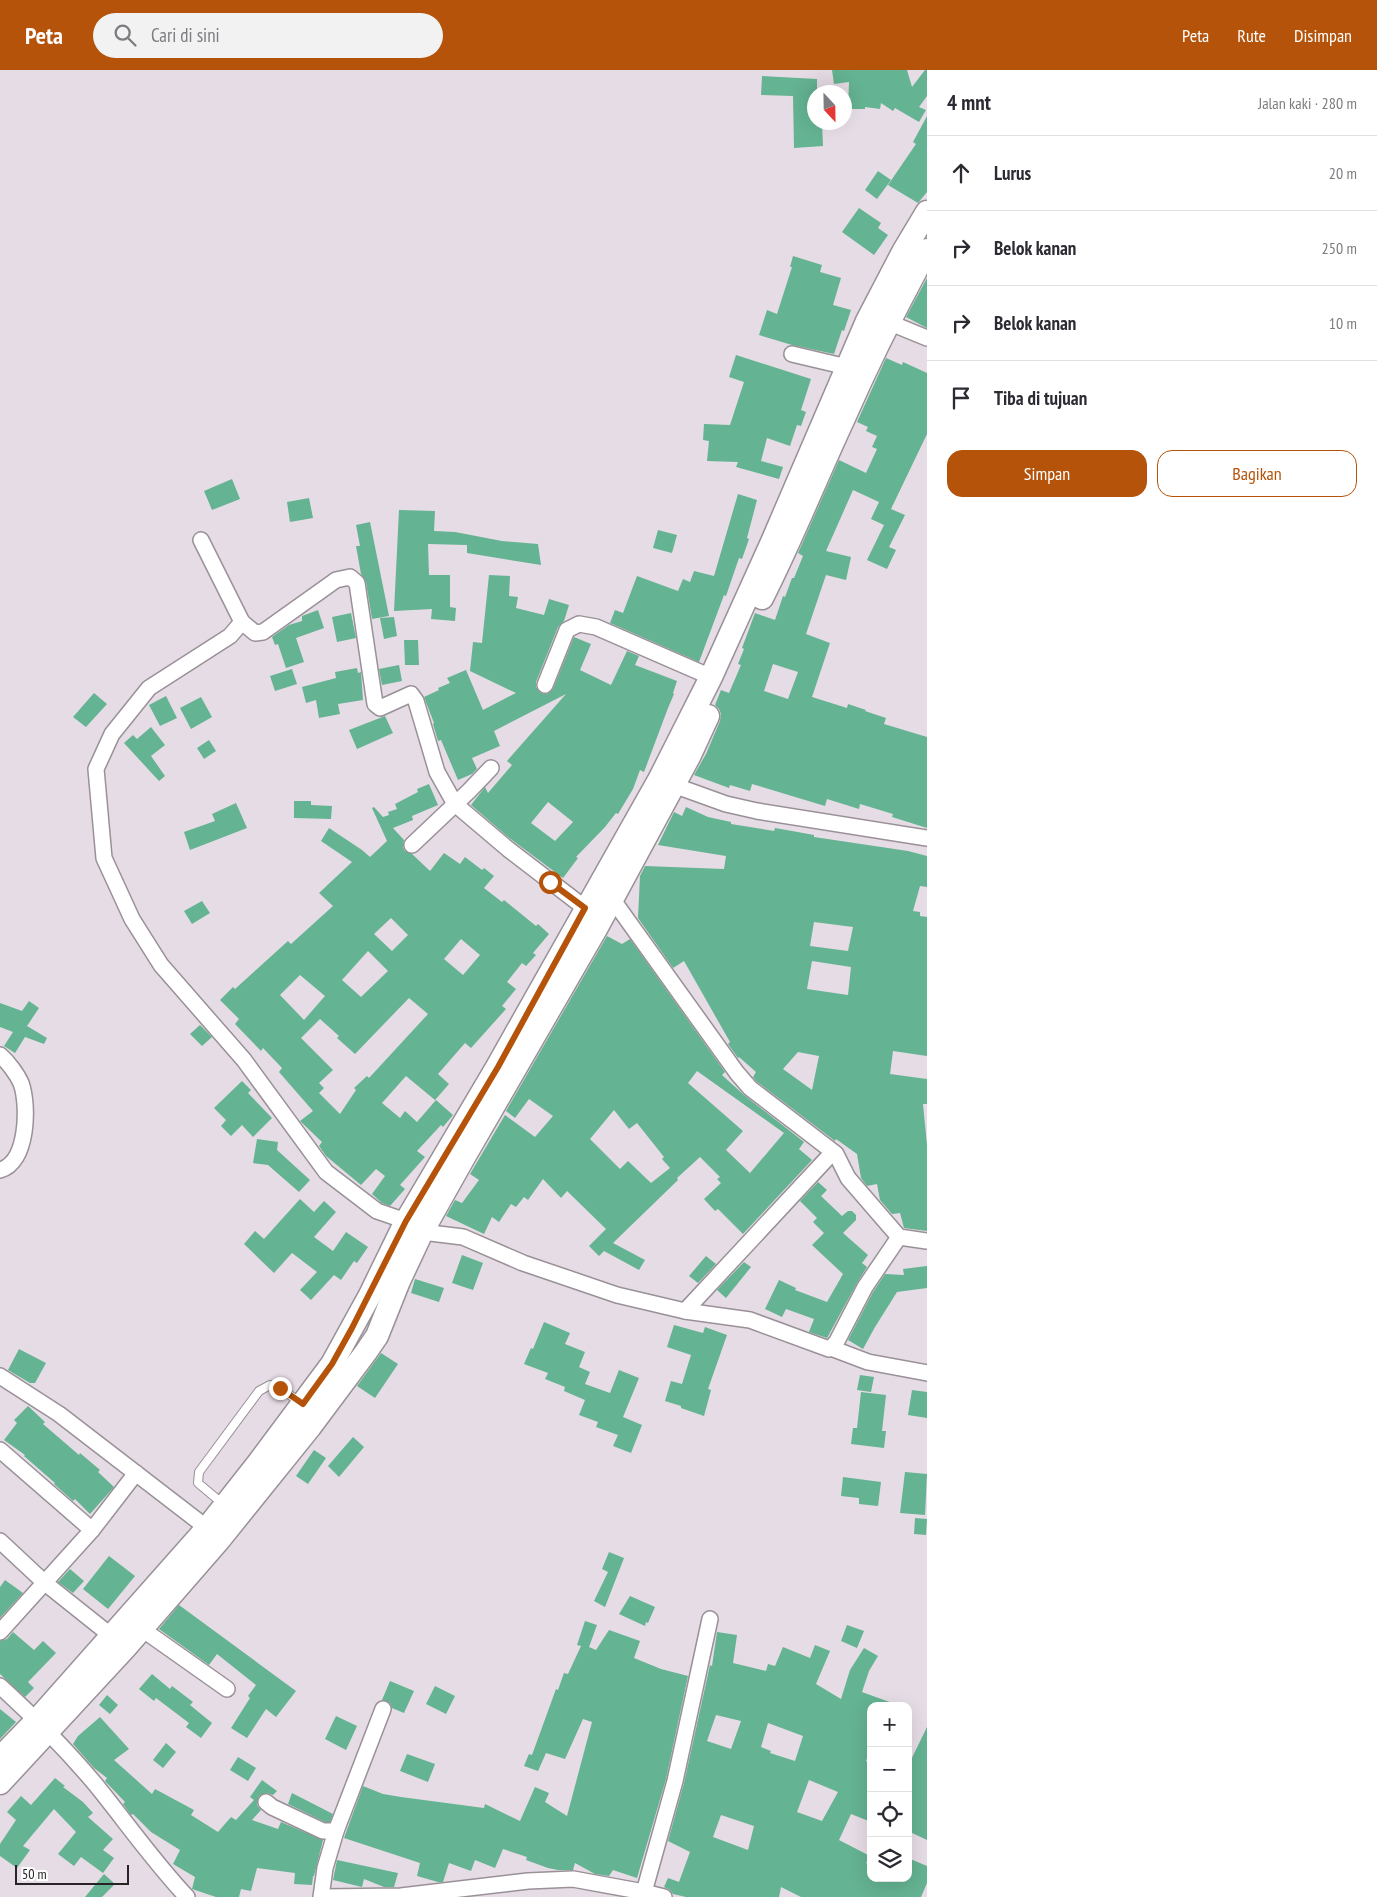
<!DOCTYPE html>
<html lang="id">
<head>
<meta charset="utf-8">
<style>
  body { margin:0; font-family:"PT Sans Narrow",sans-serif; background:#f2f2f3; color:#2b2b33 }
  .controls { position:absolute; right:15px; bottom:15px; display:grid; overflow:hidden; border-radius:10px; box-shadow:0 5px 20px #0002 }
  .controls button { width:45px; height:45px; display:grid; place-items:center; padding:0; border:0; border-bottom:1px solid #e1e1e2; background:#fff; color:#2b2b33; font:25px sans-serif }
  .compass { position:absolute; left:807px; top:15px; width:45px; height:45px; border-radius:50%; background:#fff; box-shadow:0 5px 20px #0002; rotate:158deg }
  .scale { position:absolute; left:15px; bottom:12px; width:114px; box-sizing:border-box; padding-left:5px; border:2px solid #272327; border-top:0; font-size:14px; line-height:18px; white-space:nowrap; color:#272327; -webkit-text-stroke:4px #fff; paint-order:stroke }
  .stop { position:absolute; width:15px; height:15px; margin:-11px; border:4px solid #b45309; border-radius:50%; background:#fff }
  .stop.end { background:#b45309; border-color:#fff; box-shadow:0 1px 5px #0008 }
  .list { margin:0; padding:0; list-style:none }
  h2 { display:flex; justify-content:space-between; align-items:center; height:65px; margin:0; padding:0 20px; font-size:21px }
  h2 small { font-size:16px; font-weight:400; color:#7c7c81 }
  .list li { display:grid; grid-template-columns:32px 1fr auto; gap:15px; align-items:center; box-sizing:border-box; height:75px; padding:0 20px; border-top:1px solid #e1e1e2 }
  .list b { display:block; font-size:19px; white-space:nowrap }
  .list em { font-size:16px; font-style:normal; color:#7c7c81 }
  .actions { display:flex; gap:10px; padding:15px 20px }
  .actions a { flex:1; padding:11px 0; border:1px solid #b45309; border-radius:15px; text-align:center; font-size:18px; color:#b45309 }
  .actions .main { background:#b45309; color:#fff }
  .icon { flex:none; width:28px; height:28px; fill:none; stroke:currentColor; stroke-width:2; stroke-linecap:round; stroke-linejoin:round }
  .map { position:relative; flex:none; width:927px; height:1827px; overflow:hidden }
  header { display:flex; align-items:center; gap:30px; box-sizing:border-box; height:70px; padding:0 25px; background:#b45309; color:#fff }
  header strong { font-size:24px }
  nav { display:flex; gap:28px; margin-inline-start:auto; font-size:18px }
  .search { width:350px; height:45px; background:#f2f2f3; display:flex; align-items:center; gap:12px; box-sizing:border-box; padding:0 18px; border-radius:28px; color:#7c7c81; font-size:19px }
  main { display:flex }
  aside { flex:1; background:#fff }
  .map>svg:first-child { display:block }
  .building { fill:#64b392; fill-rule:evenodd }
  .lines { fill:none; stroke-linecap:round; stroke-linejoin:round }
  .lane-casing { stroke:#999098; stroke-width:10 }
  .street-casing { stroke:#999098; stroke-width:18 }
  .secondary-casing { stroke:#999098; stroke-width:25 }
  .lane { stroke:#fff; stroke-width:8 }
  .street { stroke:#fff; stroke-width:15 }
  .secondary { stroke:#fff; stroke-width:22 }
  .route { stroke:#b45309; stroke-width:6 }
</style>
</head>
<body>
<header>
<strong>Peta</strong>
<div class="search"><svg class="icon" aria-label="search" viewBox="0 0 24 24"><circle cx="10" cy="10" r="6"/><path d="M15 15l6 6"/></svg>Cari di sini</div>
<nav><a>Peta</a><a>Rute</a><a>Disimpan</a></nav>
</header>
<main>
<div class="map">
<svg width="927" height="1827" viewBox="0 0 927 1827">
  <rect width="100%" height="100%" fill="#e6dce5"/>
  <g class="building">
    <path d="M832,0h75l5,17 13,-17h2v26l-8,11 7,3 -7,12 -24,-14 -2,3 -12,-8 -1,6 -15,-2v2h-17l1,-27 -15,2z"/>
    <path d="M762,6l55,3v13h-3v31h8l1,23 -29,2 -1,-52 -32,-1z"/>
    <path d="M927,46v76l-9,11 -30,-18 28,-41 -3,-2z"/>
    <path d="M878,101l13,9 -14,19 -12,-9z"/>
    <path d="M859,138l22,15 -3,5 10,7 -14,20 -32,-23z"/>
    <path d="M793,186l29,9 -2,7 21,6 -8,27 18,5 -7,21 -2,-1 -8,24 -42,-9 -33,-10 8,-25 10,4 15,-47h-2z"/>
    <path d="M927,208v50l-21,-11z"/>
    <path d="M736,285l75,24 -10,31 5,2 -5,14 -4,-1 -7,21 -23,-8 -6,23 22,6 -4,12 -43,-12 2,-5 -31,-1 2,-20 -6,-1 1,-16 26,1 14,-43 -15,-5z"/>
    <path d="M886,288l16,7 1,-3 24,11v61l-36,75 14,6 -16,32 7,3 -9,19 -20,-9 17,-35 -13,-6 8,-17 -26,-12 -27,61 25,6 -5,23 -20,-5 -20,59 24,9 -18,54 35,11 1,-4 18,6 -1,1 21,7 -2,6 43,13v91l-35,-11 1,-3 -33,-10 -1,5 -32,-10 -2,7 -73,-22 -2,7 -20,-6 -1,3 -35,-13 12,-21 14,-33 1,-7 -2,-5 -4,-4 6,-15 8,3 12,-28 -3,-1 6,-15 -2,-1 13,-35 20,7 8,-24 2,1 7,-19h2l9,-22 -5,-3 41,-93 27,13 11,-24 -5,-2 5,-11 -11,-5 2,-4 -11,-5zM773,594l25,8 -10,27 -24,-8z"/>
    <path d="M232,409l8,20 -28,11 -8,-19z"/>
    <path d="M738,424l19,6 -10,38 2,1 -7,20 -3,-1 -13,38 -2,-1 -25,67 -89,-39 5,-13 8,3 14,-37 41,15 5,-12 7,3 4,-11 20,5z"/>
    <path d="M309,428l4,20 -23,4 -3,-20z"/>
    <path d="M399,440l36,1 -1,20 21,1 47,9 36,3 3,21 -74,-12v-8l-39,-1 1,31h21v32l6,1 -1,13 -24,-2 1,-10 -38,2z"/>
    <path d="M370,452l19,94 -17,3 -6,-37 -5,-8 -5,-28h4l-4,-21z"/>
    <path d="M658,460l19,5 -5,18 -19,-5z"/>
    <path d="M489,505l21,1 -1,20 9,1 -2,11 28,7 5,-16 20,6 -5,16 -6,6 -22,55v5l5,6 6,1 6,-5 21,-52 17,7 -11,26 31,15 16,-34 12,5 -4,9 42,16 -4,12 1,1 -6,14 -24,64 -4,-2 -7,19 -15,25 -2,-1 -11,14 -29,30 2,1 -15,20 -55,-41 -37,-32 14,-18 3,6 24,-28 -5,-4 59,-67 -72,37 6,15 -28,12 5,11 -5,5 -14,6 -17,-40 -3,1 -5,-17 1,-1 -10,-26 15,-7 -1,-2 12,-5 -3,-5 19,-8 17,40 33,-17 -46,-22 3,-29 9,1zM548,732l25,20 -18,19 -24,-18z"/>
    <path d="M318,540l6,18 -28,10 8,24 -18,6 -8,-24 -3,1 -3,-8 17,-12 13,-4v-5z"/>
    <path d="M351,543l5,25 -19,4 -5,-25z"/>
    <path d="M394,547l3,19 -13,3 -4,-21z"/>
    <path d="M404,570h14l1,25h-14z"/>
    <path d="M399,595l3,16 -20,4 -3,-16z"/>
    <path d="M357,598l1,5 3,-1 2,28 -25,4 2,10 -21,4 -3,-18 -10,3 -4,-16 34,-9 -1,-6z"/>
    <path d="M292,599l5,15 -22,7 -5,-15z"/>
    <path d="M94,623l13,11 -21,23 -13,-10z"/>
    <path d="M166,626l11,22 -17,8 -11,-21z"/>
    <path d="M201,627l11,20 -21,12 -11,-21z"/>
    <path d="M385,646l8,17 -36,16 -8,-19z"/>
    <path d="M151,657l14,18 -14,11 14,20 -6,5 -35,-38 9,-8 4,4z"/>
    <path d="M209,670l7,11 -12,8 -7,-11z"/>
    <path d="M429,714l9,21 -26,11 1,4 -20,8 11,12 -1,7 2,4 7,3 18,17 14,-18 16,11 5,-7 17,13 2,-2 10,8 -10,12 18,14 2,-2 32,26 2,-2 11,10 -16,19 3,2 -10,11 -4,-3 -15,19 9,7 -14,17 4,3 -35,39 -6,-5 -27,31 11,10 -14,16 -29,-24 -24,27 18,15 5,-7 12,11 19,-22 17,15 -10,12 -2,-2 -24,26 8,6 -25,28 5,4 -15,17 -8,-3 -10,-9 13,-18 -9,-7 -15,16 -35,-29 -7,-10 3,-4 -22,-21 13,-10 -34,-39 3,-4 -19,-20 -2,3 -26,-27 4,-5 -19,-19 13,-13 2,2 53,-48 3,3 42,-38 -14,-13 33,-31 -31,-21 8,-13 33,22 8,7 17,-16 -15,-33 2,-1 9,10 6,-2 -1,-3 9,-3 -2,-5 23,-12 -1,-3zM391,848l17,17 -16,16 -18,-17zM461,869l19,16 -17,20 -19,-16zM368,881l20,20 -27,26 -19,-17zM300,905l25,21 -21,24 -24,-25zM409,928l19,16 -59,64 -2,-2 -13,12 2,2 -16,24 -21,-21 5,-5 -5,-5 14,-13 -32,-32 19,-19 19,17 -2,2 18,16z"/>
    <path d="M294,731h17v4l21,1 -1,13 -37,-1z"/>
    <path d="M236,733l11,25 -57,22 -6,-18 31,-11 -3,-7z"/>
    <path d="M686,737l22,10 23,5v2l43,7 1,-3 17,3 22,4v2l94,14 19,5v31l-7,-1 -7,25 7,1v4l7,1v139l-34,-5 -3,23 37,5v25h-4l4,41v86l-23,-3 -4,-15 -8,1 -12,-14 -3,-16 -10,2 -6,-8 -4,-24 -21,-15 -1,2 -79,-60 -3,-4 3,-5 -17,-15 -1,1 -10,-14 2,-2 -46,-81 -11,7 -35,-50 2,-42 5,-10 79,3 2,-13 -68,-11 16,-33 8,4zM814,852l39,5 -5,24 -38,-5zM812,891l39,6 -3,28 -41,-6zM798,982l21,4 -7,34 -29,-21z"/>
    <path d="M202,831l8,12 -18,11 -8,-13z"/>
    <path d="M607,866l15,8 8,-5 95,133 -3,3 22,20 60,47 -5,7 13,11 -69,74 -25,-25 -3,2 -11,-12 17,-16 -4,-4 3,-2 -20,-20 -23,21 1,2 -65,63 32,17 -6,10 -35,-19 -5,5 -10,-10 17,-17 -39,-38 -6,7 -18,-19 -15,21 -4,-3 -8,10 -5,-3 -12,18 -7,-5 -8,17 -38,-18 9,-16 7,3 17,-23 -9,-6 35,-59 30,22 18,-21 -24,-17 -14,19 -9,-7zM697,1001l87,62 -34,40 -24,-23 17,-19 -55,-48zM614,1040l15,19 8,-6 27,34 -2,2 8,9 -19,15 -23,-22 -8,8 -30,-30z"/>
    <path d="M29,931l10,7 -12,18 20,12 -3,6 -19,-7 -10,16 -11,-7 9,-14 -13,-5v-24l22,8z"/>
    <path d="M200,955l12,12 -10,9 -12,-12z"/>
    <path d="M242,1011l9,9 -3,3 24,25 -19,19 -11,-12 -11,11 -10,-10 5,-6 -12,-12z"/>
    <path d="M257,1069l21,3 -1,8 33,30 -11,12 -31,-27 -15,-2z"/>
    <path d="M818,1112l9,8 -6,6 21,20 6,-5h4l4,4v5l-13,13 25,22 -6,8 5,4 -10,16 -30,55 -18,-6 5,-13 -28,-10 -4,8 -17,-8 14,-29 17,8 -1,2 32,12 16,-28 -31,-29 12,-12 -11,-11 4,-4 -17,-17z"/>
    <path d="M300,1129l14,13 10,-11 12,11 -22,25 19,14 13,-19 22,15 -11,16 -3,-2 -13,19 -7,-5 -23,25 -11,-10 17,-18 -25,-19 -18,20 -30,-29 11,-13 9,8z"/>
    <path d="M462,1185l21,8 -10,27 -21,-7z"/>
    <path d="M706,1186l10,8 -18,19 -9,-7z"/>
    <path d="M744,1192l7,5 -25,31 -9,-8z"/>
    <path d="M927,1196v22l-30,4 -22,35 -12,22 -15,-9 25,-48 12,-18 19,1 -1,-6z"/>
    <path d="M415,1209l29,9 -5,14 -28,-9z"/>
    <path d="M544,1252l26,11 -5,11 20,8 -6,15 11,5 -5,12 25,9 9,-23 20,8 -16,39 19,8 -11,28 -18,-7 5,-11 -22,-8 2,-5 -19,-7 6,-15 -21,-9 1,-4 -20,-8 3,-6 -24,-9 7,-16 2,1z"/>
    <path d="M674,1255l29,8 2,-6 22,8 -19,54 3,1 -7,26 -23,-8v-2l-16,-5 6,-20 11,3 9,-29 -24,-8z"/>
    <path d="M19,1279l27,14 -11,20h-5l-22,-13z"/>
    <path d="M381,1283l17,11 -23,34 -18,-12z"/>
    <path d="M860,1305l14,2 -3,15 -14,-2z"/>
    <path d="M912,1320l15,2v26l-19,-3z"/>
    <path d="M861,1322l25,3 -4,36h4l-2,17 -33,-4 2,-16h4z"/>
    <path d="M28,1336l17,16 -2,2 36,31 1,-2 20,17 -2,2 16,15 -24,27 -15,-15 -2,2 -19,-17 1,-1 -31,-27 1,-1 -21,-15 13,-17 -3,-3z"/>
    <path d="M353,1367l11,10 -25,30 -11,-11z"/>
    <path d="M314,1380l12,8 -18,26 -12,-8z"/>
    <path d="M905,1402l22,2 -2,41 -25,-2z"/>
    <path d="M843,1407l38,5 -3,24 -19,-2v-6l-18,-2z"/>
    <path d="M915,1448l12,1 -1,16 -12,-1z"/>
    <path d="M609,1482l15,6 -19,49 -11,-6 14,-29 -6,-3z"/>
    <path d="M109,1486l26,20 -27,33 -25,-20z"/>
    <path d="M70,1499l14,12 -11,12 -15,-11z"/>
    <path d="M5,1510l18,13 -23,25v-31z"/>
    <path d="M630,1526l25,11 -7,16 -2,-1 -1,4 -26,-12z"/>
    <path d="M179,1535l117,86 -20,26 -10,-8 -19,29 -16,-10 19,-30 -2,-2 8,-11 -39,-31 -8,11 -50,-36z"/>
    <path d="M585,1551l12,4 -8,22 7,3 13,-20 31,11 -6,17 27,11 27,7 -22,103 -29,99 -24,-8 -4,6 -14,-2 -20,-11 -2,7h-15l-10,-2 -22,-8 1,-3 -24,-8 -8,19 -20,-8 -4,11 -22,-8 -6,19h-5l-21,-6 3,-13 -76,-25 19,-52 20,8 18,3 83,11 1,-4 35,17 15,-34 14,6 -4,9 22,14 25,-94 -9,-3 -18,40 -19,-6 -8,18 -14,-5 5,-12 3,1 24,-66 2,1 6,-17 4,1 13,-28 -4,-1z"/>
    <path d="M847,1555l17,6 -7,17 -16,-7z"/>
    <path d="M13,1562l21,18 9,-9 13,12 -28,29 6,6 -9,9 -25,-23v-33l7,-2z"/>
    <path d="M717,1562l20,3 -4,28 33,8 2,-7 7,2 8,-19 27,11 5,-13 15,6 -14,33 25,15 9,-29 14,-22 14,8 -9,15 -7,21 33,12v2h-24v42l-5,13 5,3v58l-20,-8 -12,26 31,16 -4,7 5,2v13h37v-20l19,8v17l-6,14h-120l-20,-10 -2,10h-93l-13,-3 -3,-4 -6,-3 4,-9 11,4 11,-30 -22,-11 16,-58 26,-118 2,1zM716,1645l25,6 -10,28 -24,-8zM768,1653l35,13 -8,25 -25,-8 1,-2 -10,-4zM809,1710l29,12 -16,29 -25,-9zM721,1745l33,11 -6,24 -35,-13z"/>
    <path d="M152,1604l18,15 2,-3 21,16 -3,3 22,18 -11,15 -15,-11 3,-4 -33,-25 -2,3 -15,-12z"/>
    <path d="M390,1611l24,10 -10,22 -12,-5 -2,-5 -8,-3z"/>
    <path d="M435,1616l20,10 -9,18 -20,-10z"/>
    <path d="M107,1625l11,10 -8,9 -11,-9z"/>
    <path d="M0,1639l16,13 -16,17z"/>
    <path d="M336,1646l21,10 -11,24 -21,-11z"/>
    <path d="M100,1647l29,32 -15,11 38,34 3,-5 39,21 -3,5 27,17 13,-15 5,3 18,-20 -4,-3 12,-17 15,11 -4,4 -6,-2 -8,3 -2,9 4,5 -9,10 26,9 3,-7 42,18 -9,36h-1l-1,9 -18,-1 1,-11 -38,-5 -6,23 -10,-2 -2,8h-23l-24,-8 3,-12 -22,-13 7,-14 -29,-18 -18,-18 -2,1 -8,-11 2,-2 -20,-21 2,-3 -13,-10 -21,-24 5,-8z"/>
    <path d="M927,1657v113l-19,-9v-65z"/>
    <path d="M166,1673l10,9 -13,16 -10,-8z"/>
    <path d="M407,1684l28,10 -7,18 -28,-11z"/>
    <path d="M238,1687l18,11 -8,13 -18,-11z"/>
    <path d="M55,1708l10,8 -2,1 20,15 10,11 -5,4 25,22 -10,11 11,8 -11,15 -22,-16 -7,9 -16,-12 18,-22 -22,-23 -31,37 7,4 -13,18 -17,-12v-12l16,-24 -9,-8 14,-16 10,9z"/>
    <path d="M292,1723l41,21 -3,8h-5l-37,-18z"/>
    <path d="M337,1790l61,13 -4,14h-10l-20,-8 -2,8 -29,-7z"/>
    <path d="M104,1804l11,10 -13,13h-17z"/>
  </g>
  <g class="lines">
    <defs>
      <path id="lane" d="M223,1434l-25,-21 1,-11 60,-81 11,-6 10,3 21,15"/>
      <g id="street">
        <path d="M888,252l39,16"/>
        <path d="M792,284l55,13"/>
        <path d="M201,470l41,82 13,11 8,-1 73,-52 14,-3 7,6 18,121 5,4 31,-14 5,7 21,71 18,32 53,45 77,59"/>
        <path d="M242,552l-12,14 -81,52 -37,46 -16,35 8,89 28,61 29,46 83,95 82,112 51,39 29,10"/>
        <path d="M545,615l22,-55 12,-6 17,3 115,50"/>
        <path d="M665,712l61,22 31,7 170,27"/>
        <path d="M412,775l57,-54 22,-23"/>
        <path d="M608,823l129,180 13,15 86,66 12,24 51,59 28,4"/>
        <path d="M0,985c8,7 17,19 21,28 8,22 7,80 -21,87"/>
        <path d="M422,1162l41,5 60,26 94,32 68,16 65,9 79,29 3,-2 5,-6 28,-54 34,-50"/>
        <path d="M685,1241l148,-159"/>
        <path d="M831,1278l37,14 59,11"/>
        <path d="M0,1306l59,38 148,114"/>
        <path d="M0,1380l92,80"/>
        <path d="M0,1471l45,42 74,59"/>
        <path d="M142,1559l85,60"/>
        <path d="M0,1562l92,-102 44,-57"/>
        <path d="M0,1616c34,31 66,63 96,99 30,37 58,77 91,112"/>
        <path d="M266,1732l6,5 51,24h13"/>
        <path d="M644,1822l31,-111 35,-162"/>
        <path d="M321,1827l4,-29 11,-37 47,-122"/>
        <path d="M323,1827l78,-1 127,-15 45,-2 71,13 20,5"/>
      </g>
      <g id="secondary">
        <path d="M762,528c30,-59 54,-120 82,-180 25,-57 53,-113 83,-168"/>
        <path d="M0,1688l37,-38 170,-192 52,-66 73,-98 38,-69 36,-74 91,-154 162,-287 52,-103 61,-135 95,-221 36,-69 24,-40"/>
        <path d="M0,1713l125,-135 94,-108 91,-113 56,-75 11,-16 22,-55 23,-49 41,-73 133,-230 94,-174 18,-39"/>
      </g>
    </defs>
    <use href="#lane" class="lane-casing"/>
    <use href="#street" class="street-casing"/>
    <use href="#secondary" class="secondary-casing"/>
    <use href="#lane" class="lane"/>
    <use href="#street" class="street"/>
    <use href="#secondary" class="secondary"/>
  </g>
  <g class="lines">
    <path class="route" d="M280,1318l23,16 29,-40 20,-36 54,-107 92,-154 87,-159 -35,-26"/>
  </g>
</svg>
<div class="controls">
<button>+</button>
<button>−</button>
<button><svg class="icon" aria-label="locate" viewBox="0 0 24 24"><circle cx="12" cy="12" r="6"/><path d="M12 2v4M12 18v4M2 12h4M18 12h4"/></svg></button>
<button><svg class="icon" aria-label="layers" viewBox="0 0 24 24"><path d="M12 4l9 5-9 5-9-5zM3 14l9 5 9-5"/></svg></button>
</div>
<svg class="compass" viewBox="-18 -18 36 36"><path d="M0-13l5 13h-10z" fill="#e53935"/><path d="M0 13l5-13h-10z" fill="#7c7c81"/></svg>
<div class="scale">50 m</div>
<div class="stop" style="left:550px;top:812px"></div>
<div class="stop end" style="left:280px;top:1318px"></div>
</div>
<aside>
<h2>4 mnt<small>Jalan kaki · 280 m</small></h2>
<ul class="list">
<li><svg class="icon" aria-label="ahead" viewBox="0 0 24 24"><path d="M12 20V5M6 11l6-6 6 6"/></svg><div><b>Lurus</b></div><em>20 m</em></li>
<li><svg class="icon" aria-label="right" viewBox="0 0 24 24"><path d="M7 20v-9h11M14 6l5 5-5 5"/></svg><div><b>Belok kanan</b></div><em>250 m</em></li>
<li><svg class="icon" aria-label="right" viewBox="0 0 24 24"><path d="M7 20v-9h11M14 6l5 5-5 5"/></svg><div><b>Belok kanan</b></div><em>10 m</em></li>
<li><svg class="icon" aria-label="arrive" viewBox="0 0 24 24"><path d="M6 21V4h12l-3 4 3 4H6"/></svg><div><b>Tiba di tujuan</b></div></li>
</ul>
<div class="actions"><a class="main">Simpan</a><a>Bagikan</a></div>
</aside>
</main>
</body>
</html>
